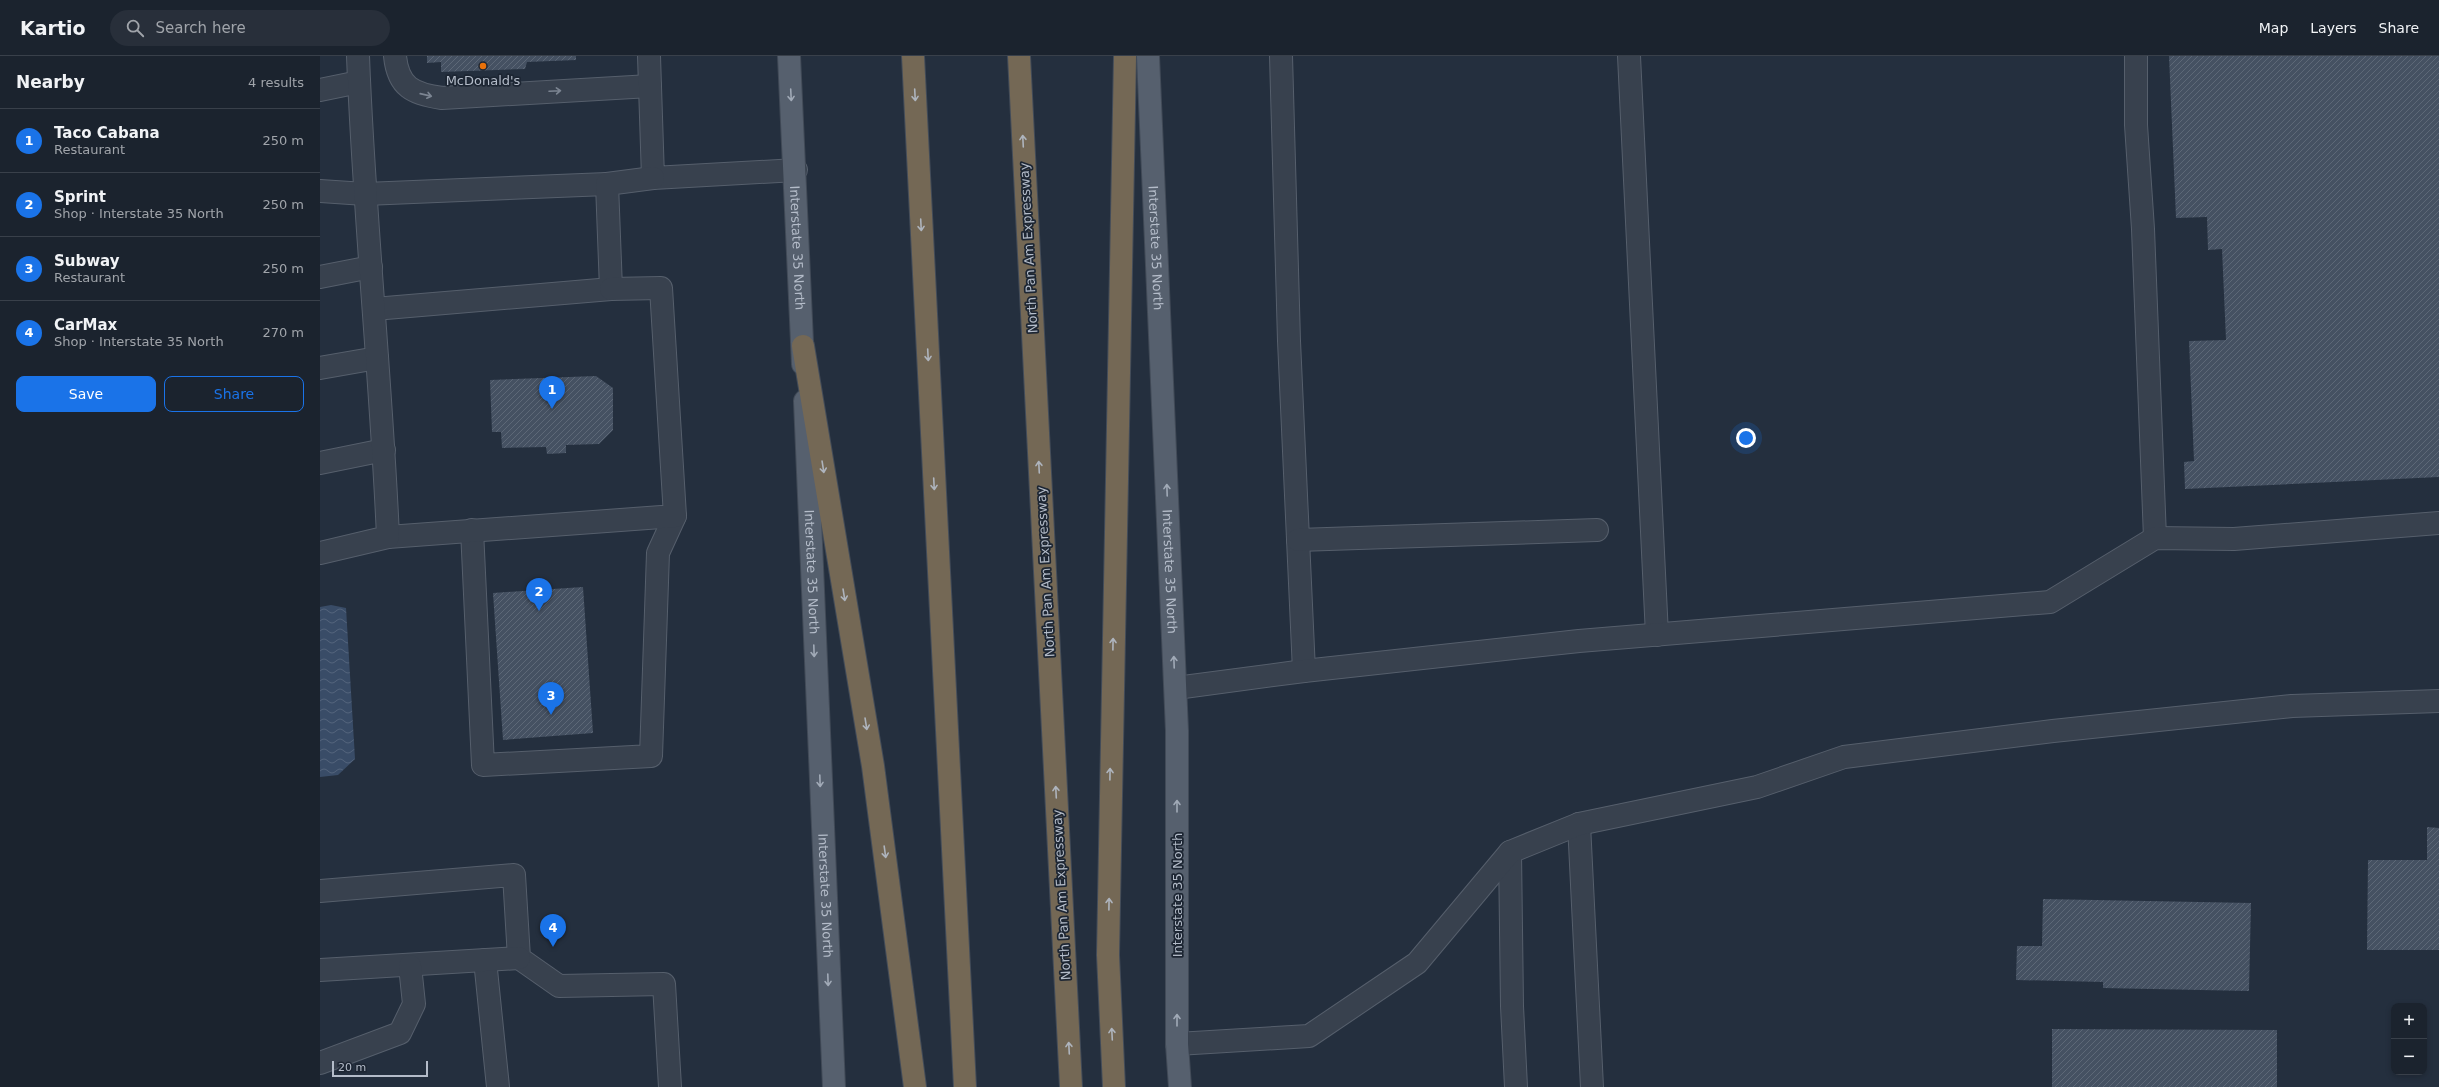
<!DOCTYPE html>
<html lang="en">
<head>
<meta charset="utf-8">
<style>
  body { margin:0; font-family:"DejaVu Sans",sans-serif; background:#282f3a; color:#f1f3f6 }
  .controls { position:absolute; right:12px; bottom:12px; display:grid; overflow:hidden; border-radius:8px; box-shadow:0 2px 6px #0003 }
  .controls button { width:36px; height:36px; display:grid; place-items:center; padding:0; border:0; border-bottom:1px solid #39404a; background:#1b232e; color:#f1f3f6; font:20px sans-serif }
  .scale { position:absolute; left:12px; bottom:10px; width:96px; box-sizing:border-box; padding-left:4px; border:2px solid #b4bcc9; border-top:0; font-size:11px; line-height:14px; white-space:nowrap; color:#b4bcc9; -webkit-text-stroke:3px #1d2633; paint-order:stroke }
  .you { position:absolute; left:1426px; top:382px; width:14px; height:14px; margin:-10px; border:3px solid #fff; border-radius:50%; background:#1a73e8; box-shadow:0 0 0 6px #1a73e833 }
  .badge { display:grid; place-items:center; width:26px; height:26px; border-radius:50%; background:#1a73e8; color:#fff; font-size:13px; font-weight:700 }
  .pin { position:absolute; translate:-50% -33px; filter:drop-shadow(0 1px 2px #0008) }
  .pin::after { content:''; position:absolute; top:21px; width:14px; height:12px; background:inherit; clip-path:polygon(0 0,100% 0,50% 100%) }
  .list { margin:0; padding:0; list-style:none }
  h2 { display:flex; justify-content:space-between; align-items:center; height:52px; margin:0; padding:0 16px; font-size:17px }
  h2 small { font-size:13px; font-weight:400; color:#a0a4aa }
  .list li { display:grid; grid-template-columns:26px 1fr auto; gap:12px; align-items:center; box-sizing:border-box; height:64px; padding:0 16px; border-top:1px solid #39404a }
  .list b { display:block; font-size:15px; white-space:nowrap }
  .list p { margin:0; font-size:13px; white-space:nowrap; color:#a0a4aa }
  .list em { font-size:13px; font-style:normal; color:#a0a4aa }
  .actions { display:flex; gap:8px; padding:12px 16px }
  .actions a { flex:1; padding:9px 0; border:1px solid #1a73e8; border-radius:8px; text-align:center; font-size:14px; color:#1a73e8 }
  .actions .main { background:#1a73e8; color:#fff }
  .icon { flex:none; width:22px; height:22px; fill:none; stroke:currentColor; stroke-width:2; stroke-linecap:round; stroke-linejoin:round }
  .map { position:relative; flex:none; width:2119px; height:1031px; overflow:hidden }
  header { display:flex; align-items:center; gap:24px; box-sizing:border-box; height:56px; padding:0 20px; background:#1b232e; border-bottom:1px solid #39404a }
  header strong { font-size:19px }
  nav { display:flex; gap:22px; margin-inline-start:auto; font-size:14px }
  .search { width:280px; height:36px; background:#282f3a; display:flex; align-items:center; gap:10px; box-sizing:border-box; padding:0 14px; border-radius:22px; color:#a0a4aa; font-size:15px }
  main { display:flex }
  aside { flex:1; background:#1b232e }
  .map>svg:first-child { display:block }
  .water { fill:url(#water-waves) }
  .building { fill:url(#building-hatch) }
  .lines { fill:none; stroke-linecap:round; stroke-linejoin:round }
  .minor-casing { stroke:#565f6c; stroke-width:24 }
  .major-casing { stroke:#414a57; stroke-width:24 }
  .highway-casing { stroke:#434c59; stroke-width:24 }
  .minor { stroke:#38414e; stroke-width:22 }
  .major { stroke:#56606e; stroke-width:22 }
  .highway { stroke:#746855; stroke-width:22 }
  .oneway { stroke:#7c8592 }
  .oneway2 { stroke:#a1aab7 }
  .oneway3 { stroke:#aeb4bd }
  .food-dot { fill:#e8710a; stroke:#1d2633; stroke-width:1.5 }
  .labels { text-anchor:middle; stroke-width:3.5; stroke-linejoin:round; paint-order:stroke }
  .poi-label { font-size:13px; fill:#b4bcc9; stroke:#1d2633 }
  .street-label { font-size:13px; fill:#b4bcc9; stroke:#1d2633 }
</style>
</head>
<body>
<header>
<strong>Kartio</strong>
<div class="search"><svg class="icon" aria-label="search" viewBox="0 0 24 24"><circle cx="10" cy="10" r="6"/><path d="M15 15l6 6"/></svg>Search here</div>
<nav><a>Map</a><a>Layers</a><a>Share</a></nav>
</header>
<main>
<aside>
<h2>Nearby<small>4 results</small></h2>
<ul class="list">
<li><span class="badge">1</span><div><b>Taco Cabana</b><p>Restaurant</p></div><em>250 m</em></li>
<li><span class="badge">2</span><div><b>Sprint</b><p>Shop · Interstate 35 North</p></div><em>250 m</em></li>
<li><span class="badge">3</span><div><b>Subway</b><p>Restaurant</p></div><em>250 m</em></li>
<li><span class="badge">4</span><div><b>CarMax</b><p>Shop · Interstate 35 North</p></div><em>270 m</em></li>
</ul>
<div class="actions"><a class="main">Save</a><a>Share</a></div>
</aside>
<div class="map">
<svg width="2119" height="1031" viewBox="0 0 2119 1031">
  <defs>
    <pattern id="water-waves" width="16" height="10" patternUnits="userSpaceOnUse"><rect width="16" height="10" fill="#394c67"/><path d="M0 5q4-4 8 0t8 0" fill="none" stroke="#53647b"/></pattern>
    <pattern id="building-hatch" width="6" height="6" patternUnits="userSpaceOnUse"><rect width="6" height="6" fill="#455162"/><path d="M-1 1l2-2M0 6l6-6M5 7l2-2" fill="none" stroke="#5d6877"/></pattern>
  </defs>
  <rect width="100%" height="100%" fill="#242f3e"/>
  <path class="water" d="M11,549l15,3 9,151 -17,16 -18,2v-170z"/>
  <g class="building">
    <path d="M107,0h149v4l-49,2 -2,7 -84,3v-10l-14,1z"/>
    <path d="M1849,0h270v421l-254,12 -1,-27 10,-1 -5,-120 37,-1 -4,-91 -14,1 -1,-33 -31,1z"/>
    <path d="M276,320l17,12v42l-14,14 -33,1v8l-19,1 -1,-7 -44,1 -1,-16h-9l-2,-52z"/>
    <path d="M263,531l10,146 -90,7 -10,-147z"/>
    <path d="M2107,771l12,1v122h-72l1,-90h59z"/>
    <path d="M1723,843l208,4 -2,88 -146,-3v-6l-87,-2 1,-34h25z"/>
    <path d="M1732,973l225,1v57h-225z"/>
  </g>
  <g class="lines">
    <defs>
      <g id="minor">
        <path d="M75,0c3,31 18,38 47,42l208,-12"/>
        <path d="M329,0l4,122 143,-8"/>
        <path d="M961,0l8,285 15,330"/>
        <path d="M1309,0l28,579"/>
        <path d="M1816,0v69l7,104 12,309"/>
        <path d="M0,34l39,-8"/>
        <path d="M0,135l45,3 242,-10"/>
        <path d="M0,221l51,-10"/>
        <path d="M54,253l237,-20 -4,-105 46,-6"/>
        <path d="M0,312l57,-10"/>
        <path d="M0,407l64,-13"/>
        <path d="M152,474l11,235 168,-9 7,-203 17,-37"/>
        <path d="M68,481l287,-21 -14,-228 -50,1"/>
        <path d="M978,484l299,-10"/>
        <path d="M0,497l68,-16c-7,-161 -24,-321 -30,-481"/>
        <path d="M856,632l128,-17 275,-30 471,-39 105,-64 79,1 205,-16"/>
        <path d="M1259,768l13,263"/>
        <path d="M1190,796l2,154 4,81"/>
        <path d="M0,835l194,-16 5,83 40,28 105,-2 6,103"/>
        <path d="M165,904l13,127"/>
        <path d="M0,914l199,-12"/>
        <path d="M857,988l132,-8 108,-73 93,-111 69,-28 178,-37 87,-30 209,-26 239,-25 147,-5"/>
        <path d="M0,1007l80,-30 14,-29 -4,-38"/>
      </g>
      <g id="major">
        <path id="s1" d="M469,0l14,308"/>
        <path id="s2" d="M828,0l29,675v313l3,43"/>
        <path id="s3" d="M485,345l29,686"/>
      </g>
      <g id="highway">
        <path d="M593,0l52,1031"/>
        <path d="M699,0l52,1031"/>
        <path d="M483,290l70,420 42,321"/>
        <path d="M794,1031l-6,-132 17,-899"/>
      </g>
    </defs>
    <use href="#minor" class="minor-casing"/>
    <use href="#major" class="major-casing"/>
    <use href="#highway" class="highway-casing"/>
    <use href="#minor" class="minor"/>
    <use href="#major" class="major"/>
    <use href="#highway" class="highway"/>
  </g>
  <defs><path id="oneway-shaft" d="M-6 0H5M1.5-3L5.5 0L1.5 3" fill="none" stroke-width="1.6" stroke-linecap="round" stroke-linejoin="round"/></defs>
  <g class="oneway">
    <use href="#oneway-shaft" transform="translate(235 35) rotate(-3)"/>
    <use href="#oneway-shaft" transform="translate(106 39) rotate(13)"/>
  </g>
  <g class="oneway2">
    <use href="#oneway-shaft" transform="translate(471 39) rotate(87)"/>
    <use href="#oneway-shaft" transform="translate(847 434) rotate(-92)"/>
    <use href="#oneway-shaft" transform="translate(494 595) rotate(88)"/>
    <use href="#oneway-shaft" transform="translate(854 606) rotate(-92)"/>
    <use href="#oneway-shaft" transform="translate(500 725) rotate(88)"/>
    <use href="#oneway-shaft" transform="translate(857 750) rotate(-90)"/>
    <use href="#oneway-shaft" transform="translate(508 924) rotate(88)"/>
    <use href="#oneway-shaft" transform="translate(857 964) rotate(-90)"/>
  </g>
  <g class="oneway3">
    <use href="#oneway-shaft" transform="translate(595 39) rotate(87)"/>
    <use href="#oneway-shaft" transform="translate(703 85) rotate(-93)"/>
    <use href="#oneway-shaft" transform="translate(601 169) rotate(87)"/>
    <use href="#oneway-shaft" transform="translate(608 299) rotate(87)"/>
    <use href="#oneway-shaft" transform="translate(503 411) rotate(81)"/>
    <use href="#oneway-shaft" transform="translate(719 411) rotate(-93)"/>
    <use href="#oneway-shaft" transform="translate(614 428) rotate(87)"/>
    <use href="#oneway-shaft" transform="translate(524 539) rotate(81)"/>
    <use href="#oneway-shaft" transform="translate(793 588) rotate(-89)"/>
    <use href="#oneway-shaft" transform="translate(546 668) rotate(81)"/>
    <use href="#oneway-shaft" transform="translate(790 718) rotate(-89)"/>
    <use href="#oneway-shaft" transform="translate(736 736) rotate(-93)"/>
    <use href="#oneway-shaft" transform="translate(565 796) rotate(82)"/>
    <use href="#oneway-shaft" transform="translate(789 848) rotate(-89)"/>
    <use href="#oneway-shaft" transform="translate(792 978) rotate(-93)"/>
    <use href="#oneway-shaft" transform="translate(749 992) rotate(-93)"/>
  </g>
  <circle class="food-dot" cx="163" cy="10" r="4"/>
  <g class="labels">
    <g class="poi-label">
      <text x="163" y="29">McDonald's</text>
    </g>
    <g class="street-label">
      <text dy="5" stroke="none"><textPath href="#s1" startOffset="192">Interstate 35 North</textPath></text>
      <text transform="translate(708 192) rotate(-93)" y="5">North Pan Am Expressway</text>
      <text dy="5" stroke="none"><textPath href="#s2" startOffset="192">Interstate 35 North</textPath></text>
      <text dy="5" stroke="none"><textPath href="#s3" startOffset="171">Interstate 35 North</textPath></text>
      <text dy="5" stroke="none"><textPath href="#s2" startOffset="516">Interstate 35 North</textPath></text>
      <text transform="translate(725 516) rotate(-93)" y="5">North Pan Am Expressway</text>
      <text dy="5" stroke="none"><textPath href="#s3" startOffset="495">Interstate 35 North</textPath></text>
      <text transform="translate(741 839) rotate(-93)" y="5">North Pan Am Expressway</text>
      <text transform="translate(857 839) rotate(-90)" y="5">Interstate 35 North</text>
    </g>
  </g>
</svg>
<div class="controls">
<button>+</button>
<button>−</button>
</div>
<div class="scale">20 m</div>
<div class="you"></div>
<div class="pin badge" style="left:232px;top:353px">1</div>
<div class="pin badge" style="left:219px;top:555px">2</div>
<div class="pin badge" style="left:231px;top:659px">3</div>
<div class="pin badge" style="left:233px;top:891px">4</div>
</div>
</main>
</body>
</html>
